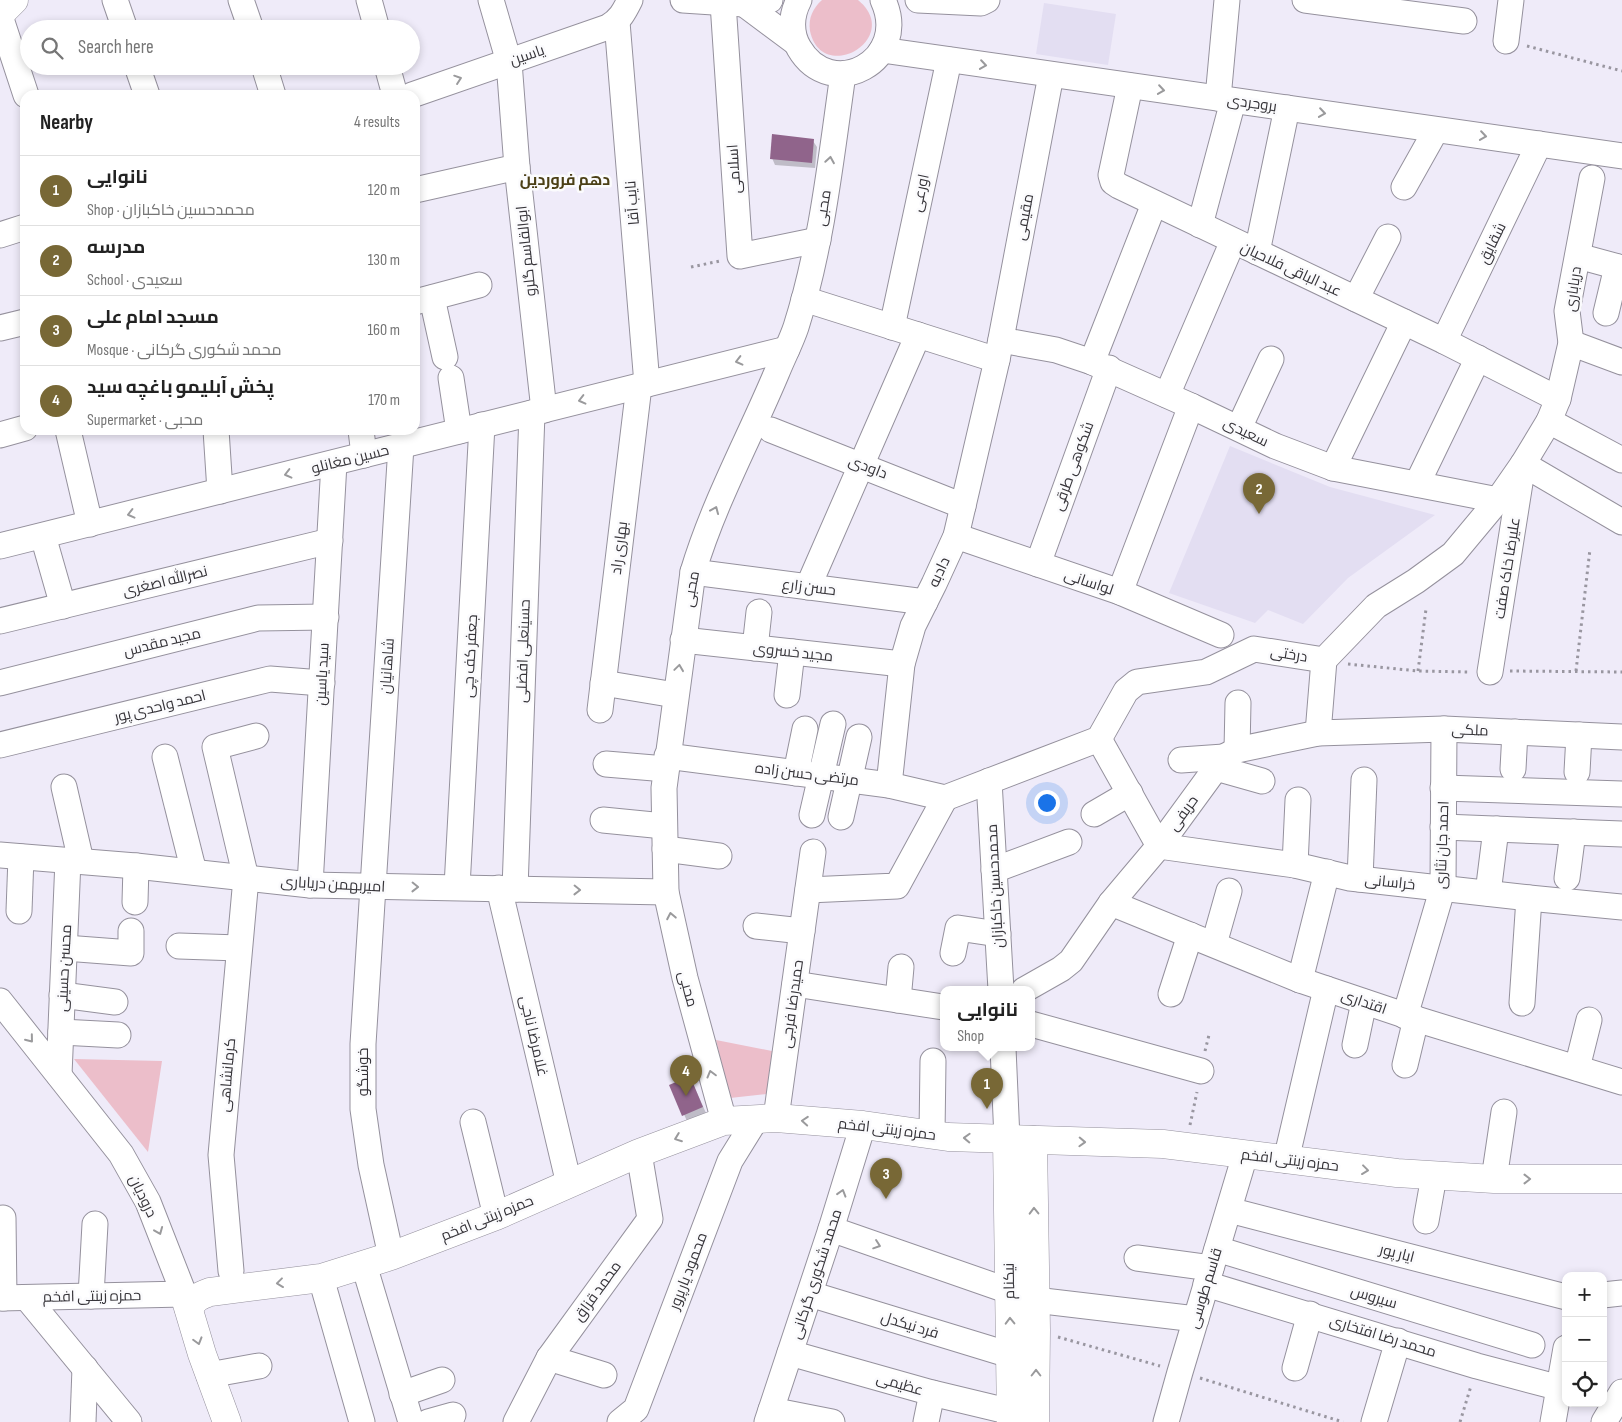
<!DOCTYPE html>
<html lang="en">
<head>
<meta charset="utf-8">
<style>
  body { margin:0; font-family:"Sofia Sans Condensed",Cairo,sans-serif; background:#f2f2f2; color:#222 }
  .controls { position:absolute; right:15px; bottom:15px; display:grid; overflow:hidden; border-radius:10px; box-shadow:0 2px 8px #0003 }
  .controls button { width:45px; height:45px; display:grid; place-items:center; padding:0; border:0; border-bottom:1px solid #e0e0e0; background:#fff; color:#222; font:25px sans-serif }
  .you { position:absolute; left:1046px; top:802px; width:18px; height:18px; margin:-12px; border:4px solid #fff; border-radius:50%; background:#1a73e8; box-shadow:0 0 0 8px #1a73e833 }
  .badge { display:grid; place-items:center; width:32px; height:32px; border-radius:50%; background:#786836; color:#fff; font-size:16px; font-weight:700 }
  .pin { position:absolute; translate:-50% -41px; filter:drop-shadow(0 1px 2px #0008) }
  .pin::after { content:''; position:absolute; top:26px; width:18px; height:15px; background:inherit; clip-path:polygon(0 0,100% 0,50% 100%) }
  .popup { position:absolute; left:940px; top:986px; width:95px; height:65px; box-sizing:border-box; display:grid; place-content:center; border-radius:10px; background:#fff; filter:drop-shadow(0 1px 4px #0005); font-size:16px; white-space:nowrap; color:#767676 }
  .popup b { font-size:19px; color:#222 }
  .popup::after { content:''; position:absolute; left:50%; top:100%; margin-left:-10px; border:10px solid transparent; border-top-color:#fff }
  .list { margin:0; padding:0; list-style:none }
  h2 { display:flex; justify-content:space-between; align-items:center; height:65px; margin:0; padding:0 20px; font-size:21px }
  h2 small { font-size:16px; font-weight:400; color:#767676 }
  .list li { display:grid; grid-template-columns:32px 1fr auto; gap:15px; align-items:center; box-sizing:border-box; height:70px; padding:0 20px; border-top:1px solid #e0e0e0 }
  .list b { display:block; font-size:19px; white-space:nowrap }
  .list p { margin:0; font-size:16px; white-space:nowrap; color:#767676 }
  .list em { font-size:16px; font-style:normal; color:#767676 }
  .icon { flex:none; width:28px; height:28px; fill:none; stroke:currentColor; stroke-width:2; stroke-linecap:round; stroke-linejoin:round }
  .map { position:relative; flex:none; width:1622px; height:1422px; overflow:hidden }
  .search { position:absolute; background:#fff; box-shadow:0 2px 8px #0003; left:20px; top:20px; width:400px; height:55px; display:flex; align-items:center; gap:12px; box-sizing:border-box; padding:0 18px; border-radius:28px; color:#767676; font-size:19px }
  .panel { position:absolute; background:#fff; box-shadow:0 2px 8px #0003; left:20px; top:90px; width:400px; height:345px; border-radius:15px }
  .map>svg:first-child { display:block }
  .built { fill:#e3def2 }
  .green { fill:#ecbeca }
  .shadow { fill:#0003 }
  .building { fill:#90648b }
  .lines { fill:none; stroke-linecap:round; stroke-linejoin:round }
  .minor-casing { stroke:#95919d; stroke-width:27 }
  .major-casing { stroke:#95919d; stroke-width:29 }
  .path { stroke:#9996a0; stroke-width:3; stroke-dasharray:2.5 4; stroke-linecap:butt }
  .minor { stroke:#fff; stroke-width:25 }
  .major { stroke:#fff; stroke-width:28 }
  .oneway { stroke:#9a9a9c }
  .labels { text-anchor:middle; stroke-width:5; stroke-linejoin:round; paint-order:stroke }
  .street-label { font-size:15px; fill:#363439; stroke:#fbfbfd }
  .neighbourhood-label { font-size:16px; font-weight:bold; fill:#4b3f16; stroke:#fbfbfd }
</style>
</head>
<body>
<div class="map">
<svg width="1622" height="1422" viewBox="0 0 1622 1422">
  <rect width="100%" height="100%" fill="#efebf9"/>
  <g class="built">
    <path d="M1044,3l72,11 -8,51 -72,-11z"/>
    <path d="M1230,446l100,41 105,28 -87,63 -45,46 -35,-14 -13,13 -86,-30z"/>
  </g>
  <g class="green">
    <path d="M822,0h36c46,38 -36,86 -48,31 -2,-13 3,-23 12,-31z"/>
    <path d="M716,1040l56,11 -5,43 -37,4z"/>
    <path d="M74,1059l88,2 -14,91z"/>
  </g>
  <g class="shadow">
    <path d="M813,141l4,6 -2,21 -40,-3 -3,-7z"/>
    <path d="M693,1084l13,29 -19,8 -16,-35z"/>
  </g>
  <g class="building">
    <path d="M772,134l42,5 -2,24 -42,-4z"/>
    <path d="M690,1076l13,31 -21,9 -13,-31z"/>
  </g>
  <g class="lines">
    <defs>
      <g id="minor">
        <path d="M115,0l10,29"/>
        <path d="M241,0l10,29"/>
        <path d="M369,0l8,29"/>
        <path d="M491,0l18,62 8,105 27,243"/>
        <path d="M683,0l61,4 26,-4"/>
        <path d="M799,0c-8,15 -9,33 0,48 32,55 112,13 84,-48"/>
        <path d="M918,0l63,3 6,-3"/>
        <path d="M1305,0l159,21"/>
        <path d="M723,3l17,253 78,-16"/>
        <path d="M744,4l51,38"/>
        <path d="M0,16l26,79"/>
        <path d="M617,22l30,362"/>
        <path d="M1506,41l5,-41"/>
        <path d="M882,50l740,106"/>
        <path d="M137,66l10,29"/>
        <path d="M264,66l9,29"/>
        <path d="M387,66l8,29"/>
        <path d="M1130,86l-19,89 2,7 6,4 325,155 114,58"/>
        <path d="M412,95l196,-68c12,-7 16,-15 22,-27"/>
        <path d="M1218,98l9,-98"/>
        <path d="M1404,187l32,-57"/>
        <path d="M415,190l102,-23"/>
        <path d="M1200,225l33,-124"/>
        <path d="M0,235l25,-8"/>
        <path d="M1257,252l30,-144"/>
        <path d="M1578,256l44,12"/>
        <path d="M432,298l13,59"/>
        <path d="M804,299l193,61"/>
        <path d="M1356,299l32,-62"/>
        <path d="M415,302l64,-17"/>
        <path d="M1606,313l11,-46"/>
        <path d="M892,327l57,-267"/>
        <path d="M0,328l25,-6"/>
        <path d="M1001,340l55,10 36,12 99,44 84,40 58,22 165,32"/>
        <path d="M1444,341l95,-197"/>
        <path d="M1571,343l51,19"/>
        <path d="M1092,362l62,-158"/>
        <path d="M451,378l8,53"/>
        <path d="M1167,395l66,-154"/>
        <path d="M1549,421l73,39"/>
        <path d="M1239,428l32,-69"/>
        <path d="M68,430l22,94"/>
        <path d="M216,430l4,61"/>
        <path d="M361,430l3,25"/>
        <path d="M771,430l192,76"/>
        <path d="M0,435l25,-7"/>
        <path d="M1333,468l71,-146"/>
        <path d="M1417,484l61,-126"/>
        <path d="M43,536l20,70"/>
        <path d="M956,536l164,56 101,43"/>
        <path d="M0,546l787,-197"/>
        <path d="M1038,564l71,-196"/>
        <path d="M693,572l232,30"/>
        <path d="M808,587l110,-252"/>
        <path d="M1120,592l71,-186"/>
        <path d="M0,621l330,-80"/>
        <path d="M683,640l219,24"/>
        <path d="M755,648l4,-36"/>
        <path d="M1490,672l33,-208 99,58"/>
        <path d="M0,683l258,-65 68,-1"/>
        <path d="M603,683l72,12"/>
        <path d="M787,695l5,-43"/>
        <path d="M600,710l39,-324"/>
        <path d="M1318,733l6,-73"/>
        <path d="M1099,739l60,107 136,19 55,13 179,20 93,9"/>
        <path d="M0,745l270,-66 52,4"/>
        <path d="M1237,750l1,-47"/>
        <path d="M667,756l222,29 56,13"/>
        <path d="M165,757l29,115"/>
        <path d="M1181,760l43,-3"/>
        <path d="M606,764l60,5"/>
        <path d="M1216,768l46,13"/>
        <path d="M1513,769l2,-37"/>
        <path d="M1577,772l2,-37"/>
        <path d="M796,773l9,-44"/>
        <path d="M989,781l12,209"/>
        <path d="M889,785l13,-121 11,-38 21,-42 22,-48 7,-30 34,-146 54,-285"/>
        <path d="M64,787l17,74"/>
        <path d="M1443,788l179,6"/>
        <path d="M945,798l154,-59 27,-48 11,-9 69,-10 48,-23 70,11 52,-54 40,-25 37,-27 45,-54 25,-36 26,-43 9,-22 13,-56 -4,-32 25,-133"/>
        <path d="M1094,814l36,-21"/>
        <path d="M812,815l21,-91"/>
        <path d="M841,817l18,-80"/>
        <path d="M603,820l61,6"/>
        <path d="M1443,827l179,7"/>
        <path d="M665,849l54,7"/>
        <path d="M0,855l136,11 174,19 356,7"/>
        <path d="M1295,865l3,-65"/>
        <path d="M994,870l75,-28"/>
        <path d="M1567,878l6,-46"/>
        <path d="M1360,879l4,-99"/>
        <path d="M310,885l24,-422"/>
        <path d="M457,887l25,-462"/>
        <path d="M499,888l70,296"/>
        <path d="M515,889l17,-476"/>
        <path d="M808,890l89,-4 48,-88"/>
        <path d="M1488,893l8,-64"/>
        <path d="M135,902l1,-36"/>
        <path d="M1111,903l189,77 116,39 206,63"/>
        <path d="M19,911l2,-54"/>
        <path d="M756,926l46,5"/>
        <path d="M1214,944l15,-53"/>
        <path d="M179,946l60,2"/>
        <path d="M65,948l66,5v-22"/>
        <path d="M953,953l5,-25 40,6"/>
        <path d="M1300,980l27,-108"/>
        <path d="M795,984l148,23"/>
        <path d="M1024,990l37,-21 10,-8 40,-58 48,-57 65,-89 13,-7 81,-17 126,-4 178,8"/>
        <path d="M1171,994l19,-59"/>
        <path d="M62,995l53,7"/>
        <path d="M898,1000l3,-33"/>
        <path d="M0,1001l121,153 27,48 36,92 -184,4"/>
        <path d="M1522,1003l7,-105"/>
        <path d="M1405,1016l38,-129 1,-158"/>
        <path d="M1031,1024l170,47"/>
        <path d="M61,1032l57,3"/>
        <path d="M1355,1045l9,-43"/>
        <path d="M1003,1048l4,91"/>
        <path d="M1405,1065l11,-46"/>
        <path d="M1577,1068l12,-48"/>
        <path d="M59,1075l9,-215"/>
        <path d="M776,1118l37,-266"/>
        <path d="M724,1121l-39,-143 -19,-86 -2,-104 29,-216c21,-70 56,-133 84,-200 6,-15 14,-30 19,-45 26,-82 35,-169 47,-253"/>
        <path d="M473,1122l23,94"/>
        <path d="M932,1134l1,-73"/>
        <path d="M1286,1160l40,-171"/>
        <path d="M1494,1179l10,-67"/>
        <path d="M1229,1210l337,87"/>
        <path d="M3,1218l1,80"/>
        <path d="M1426,1221l8,-45"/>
        <path d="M831,1229l178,62"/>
        <path d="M1217,1249l315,96"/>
        <path d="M391,1256l-20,-91 -8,-56v-65l38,-598"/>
        <path d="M1137,1258l74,10"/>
        <path d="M364,1265l47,157"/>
        <path d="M231,1271l-10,-116 25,-277 -31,-131 41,-11"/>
        <path d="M321,1278l41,144"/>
        <path d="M1206,1284l271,82 83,22"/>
        <path d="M810,1294l200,61"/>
        <path d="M1603,1295l19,-2"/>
        <path d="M91,1296l4,-72"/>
        <path d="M27,1298l102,124"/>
        <path d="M1035,1300l161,19"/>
        <path d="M790,1353l142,40 79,19"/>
        <path d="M549,1358l55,17"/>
        <path d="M1295,1368l15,-54"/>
        <path d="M209,1375l50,-9"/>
        <path d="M402,1394l40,-14"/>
        <path d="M771,1410l61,12"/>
        <path d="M83,1422l2,-54"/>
        <path d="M428,1422l25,-7"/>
        <path d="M516,1422l33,-64 101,-139 -11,-66"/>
        <path d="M620,1422l16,-13 94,-248 26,-42"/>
        <path d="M767,1422l64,-193 32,-104"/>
        <path d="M926,1422l6,-29"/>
        <path d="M1166,1422l14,-50 65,-217"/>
        <path d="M1374,1422l24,-81"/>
        <path d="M1553,1422l13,-74"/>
        <path d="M1604,1422l18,-30"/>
      </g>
      <g id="major">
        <path d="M0,14l14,-14"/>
        <path d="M1007,1139l4,283"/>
        <path d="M1033,1140l3,190 -1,92"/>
        <path d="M184,1294l18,60 25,68"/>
        <path d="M189,1309c5,-11 10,-13 21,-17l111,-14 70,-22 105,-40 143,-63 85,-32 52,-3 87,7 85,12 215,7 234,29 97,6h128"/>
      </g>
    </defs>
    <use href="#minor" class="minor-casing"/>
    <use href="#major" class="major-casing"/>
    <g class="path">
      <path d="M1527,46l95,25"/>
      <path d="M691,267l29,-6"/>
      <path d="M1348,664l70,7 51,1"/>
      <path d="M1418,671l8,-62"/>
      <path d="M1510,671l112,1"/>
      <path d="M1576,671l14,-122"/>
      <path d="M1205,1051l4,-16"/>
      <path d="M1190,1125l7,-33"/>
      <path d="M1058,1337l102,29"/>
      <path d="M1200,1378l143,44"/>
      <path d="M1460,1422l11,-36"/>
    </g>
    <use href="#minor" class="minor"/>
    <use href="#major" class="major"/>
  </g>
  <defs><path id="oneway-chevron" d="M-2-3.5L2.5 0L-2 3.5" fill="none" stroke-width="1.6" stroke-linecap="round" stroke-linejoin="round" transform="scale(1.25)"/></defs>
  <g class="oneway">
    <use href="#oneway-chevron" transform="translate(983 65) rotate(8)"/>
    <use href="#oneway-chevron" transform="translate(458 79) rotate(-19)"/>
    <use href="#oneway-chevron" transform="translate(1161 90) rotate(8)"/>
    <use href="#oneway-chevron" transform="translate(1322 113) rotate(8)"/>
    <use href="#oneway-chevron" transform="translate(1483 136) rotate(8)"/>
    <use href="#oneway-chevron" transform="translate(830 160) rotate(-81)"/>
    <use href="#oneway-chevron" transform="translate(739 361) rotate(166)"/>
    <use href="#oneway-chevron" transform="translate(582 400) rotate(166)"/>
    <use href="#oneway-chevron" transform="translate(288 474) rotate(166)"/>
    <use href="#oneway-chevron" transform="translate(715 510) rotate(-67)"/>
    <use href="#oneway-chevron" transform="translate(131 514) rotate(166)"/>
    <use href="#oneway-chevron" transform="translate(679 668) rotate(-82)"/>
    <use href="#oneway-chevron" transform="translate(415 887) rotate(1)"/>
    <use href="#oneway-chevron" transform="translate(577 890) rotate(1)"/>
    <use href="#oneway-chevron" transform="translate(671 916) rotate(-101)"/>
    <use href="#oneway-chevron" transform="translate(30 1039) rotate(51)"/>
    <use href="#oneway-chevron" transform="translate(711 1074) rotate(-105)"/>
    <use href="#oneway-chevron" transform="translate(805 1121) rotate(-176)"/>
    <use href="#oneway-chevron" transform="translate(678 1138) rotate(159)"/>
    <use href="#oneway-chevron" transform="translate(967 1138) rotate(-178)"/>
    <use href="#oneway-chevron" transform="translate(1082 1142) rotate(2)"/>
    <use href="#oneway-chevron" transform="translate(1365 1170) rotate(7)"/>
    <use href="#oneway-chevron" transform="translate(1527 1179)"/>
    <use href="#oneway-chevron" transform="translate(842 1193) rotate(-73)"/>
    <use href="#oneway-chevron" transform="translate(1034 1211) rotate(-91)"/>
    <use href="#oneway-chevron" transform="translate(159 1231) rotate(68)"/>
    <use href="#oneway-chevron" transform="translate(877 1245) rotate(19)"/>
    <use href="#oneway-chevron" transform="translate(280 1283) rotate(173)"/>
    <use href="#oneway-chevron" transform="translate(1010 1321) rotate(-91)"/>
    <use href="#oneway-chevron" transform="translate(198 1341) rotate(74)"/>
    <use href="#oneway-chevron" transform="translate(1036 1373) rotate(-90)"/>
  </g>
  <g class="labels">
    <g class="street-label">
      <text transform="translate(527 55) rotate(-19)" y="5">یاسین</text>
      <text transform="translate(1252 103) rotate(8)" y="5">بروجردی</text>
      <text transform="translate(734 169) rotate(-94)" y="5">اسلامی</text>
      <text transform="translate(920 193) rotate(-78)" y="5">اورعی</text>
      <text transform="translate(632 203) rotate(-95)" y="5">نایب آقا</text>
      <text transform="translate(823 208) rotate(-81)" y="5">محبی</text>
      <text transform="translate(1024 217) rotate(-79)" y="5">مقیمی</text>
      <text transform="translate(1492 243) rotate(-64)" y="5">شقایق</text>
      <text transform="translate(526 251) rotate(-96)" y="5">ابوالقاسم گلرو</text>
      <text transform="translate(1291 269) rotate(25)" y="5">عبد الباقی فلاحیان</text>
      <text transform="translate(1573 289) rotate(-82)" y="5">دریاباری</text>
      <text transform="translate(1246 432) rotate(26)" y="5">سعیدی</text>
      <text transform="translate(350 459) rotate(-14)" y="5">حسین مغانلو</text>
      <text transform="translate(1073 466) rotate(-70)" y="5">شکوهی طرقی</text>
      <text transform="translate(868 467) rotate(21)" y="5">داودی</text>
      <text transform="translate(619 548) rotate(-83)" y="5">بهاری راد</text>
      <text transform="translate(1507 568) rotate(-81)" y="5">علیرضا خاک صفت</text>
      <text transform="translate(939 572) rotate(-65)" y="5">دادبه</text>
      <text transform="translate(165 581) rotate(-14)" y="5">نصرالله اصغری</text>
      <text transform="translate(1089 582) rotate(19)" y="5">لواسانی</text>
      <text transform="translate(809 587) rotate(7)" y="5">حسن زارع</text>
      <text transform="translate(691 589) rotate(-80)" y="5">محبی</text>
      <text transform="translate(162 642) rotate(-14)" y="5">مجید مقدس</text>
      <text transform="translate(523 651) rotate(-88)" y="5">حسینعلی افضلی</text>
      <text transform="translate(793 652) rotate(6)" y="5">مجید خسروی</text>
      <text transform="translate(1289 654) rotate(9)" y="5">درختی</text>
      <text transform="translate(470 656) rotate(-87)" y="5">جعفر کف چی</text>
      <text transform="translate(387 666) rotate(-86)" y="5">شاهانیان</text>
      <text transform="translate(322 674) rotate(-87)" y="5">سید یاسین</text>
      <text transform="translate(160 706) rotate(-14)" y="5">احمد واحدی پور</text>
      <text transform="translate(1470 730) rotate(2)" y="5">ملکی</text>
      <text transform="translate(807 774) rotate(7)" y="5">مرتضی حسن زاده</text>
      <text transform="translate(1183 813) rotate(-54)" y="5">حریفی</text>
      <text transform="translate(1442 845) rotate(-88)" y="5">احمد جان نثاری</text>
      <text transform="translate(1390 882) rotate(6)" y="5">خراسانی</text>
      <text transform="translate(333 884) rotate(3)" y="5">امیربهمن دریاباری</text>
      <text transform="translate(995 886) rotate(-93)" y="5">محمدحسین خاکبازان</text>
      <text transform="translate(64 968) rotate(-87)" y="5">محسن حسینی</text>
      <text transform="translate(688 989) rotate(75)" y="5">محبی</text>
      <text transform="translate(1364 1002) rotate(19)" y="5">اقتداری</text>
      <text transform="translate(792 1004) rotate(-82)" y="5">حمیدرضا فرجی</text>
      <text transform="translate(534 1036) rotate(77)" y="5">غلامرضا ناجی</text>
      <text transform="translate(363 1072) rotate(-90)" y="5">خوشگو</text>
      <text transform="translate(227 1075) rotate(-85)" y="5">کرمانشاهی</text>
      <text transform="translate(887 1129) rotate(7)" y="5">حمزه زینتی افخم</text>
      <text transform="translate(1290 1160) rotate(7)" y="5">حمزه زینتی افخم</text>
      <text transform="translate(143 1196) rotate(64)" y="5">درودیان</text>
      <text transform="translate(487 1218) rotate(-22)" y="5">حمزه زینتی افخم</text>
      <text transform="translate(1397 1253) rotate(14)" y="5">ایار پور</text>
      <text transform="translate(688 1271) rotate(-69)" y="5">محمود یارپرور</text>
      <text transform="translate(816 1274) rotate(-72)" y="5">محمد شکوری گرکانی</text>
      <text transform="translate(1009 1281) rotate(-91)" y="5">نیکنام</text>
      <text transform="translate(1205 1288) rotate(-73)" y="5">قاسم طوسی</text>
      <text transform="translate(597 1291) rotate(-54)" y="5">محمد قزاق</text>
      <text transform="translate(92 1296) rotate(-1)" y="5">حمزه زینتی افخم</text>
      <text transform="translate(1374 1297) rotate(17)" y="5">سیروس</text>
      <text transform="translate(910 1325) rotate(17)" y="5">فرد نیکدل</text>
      <text transform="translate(1383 1336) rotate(17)" y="5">محمد رضا افتخاری</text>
      <text transform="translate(900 1384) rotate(16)" y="5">عظیمی</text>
    </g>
    <g class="neighbourhood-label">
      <text x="565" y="185">دهم فروردین</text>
    </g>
  </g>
</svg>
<div class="controls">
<button>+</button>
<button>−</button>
<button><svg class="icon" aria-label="locate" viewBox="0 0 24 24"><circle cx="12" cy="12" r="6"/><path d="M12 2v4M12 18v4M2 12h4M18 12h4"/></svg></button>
</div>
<div class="you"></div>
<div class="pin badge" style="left:987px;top:1109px">1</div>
<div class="popup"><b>نانوایی</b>Shop</div>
<div class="pin badge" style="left:1259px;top:514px">2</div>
<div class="pin badge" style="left:886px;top:1199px">3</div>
<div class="pin badge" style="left:686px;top:1096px">4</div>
<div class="search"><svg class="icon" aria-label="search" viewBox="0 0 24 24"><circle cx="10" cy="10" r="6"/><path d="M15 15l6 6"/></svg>Search here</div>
<section class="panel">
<h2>Nearby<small>4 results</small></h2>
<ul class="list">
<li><span class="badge">1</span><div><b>نانوایی</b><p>Shop · محمدحسین خاکبازان</p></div><em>120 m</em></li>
<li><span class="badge">2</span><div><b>مدرسه</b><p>School · سعیدی</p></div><em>130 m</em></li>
<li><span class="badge">3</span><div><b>مسجد امام علی</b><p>Mosque · محمد شکوری گرکانی</p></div><em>160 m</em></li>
<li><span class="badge">4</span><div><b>پخش آبلیمو باغچه سید</b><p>Supermarket · محبی</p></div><em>170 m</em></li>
</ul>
</section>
</div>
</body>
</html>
